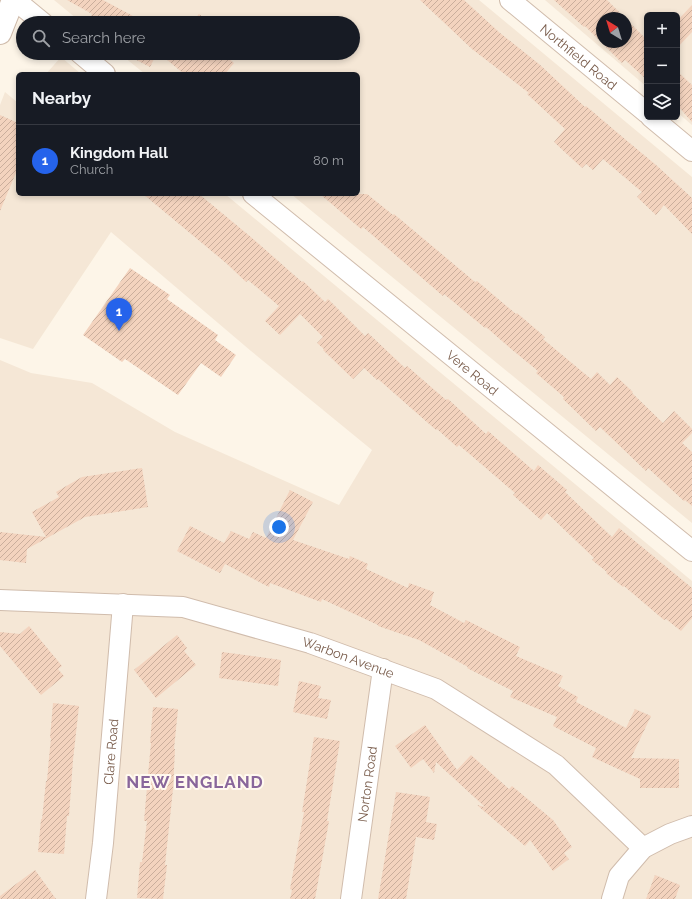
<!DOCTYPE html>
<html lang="en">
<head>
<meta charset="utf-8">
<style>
  body { margin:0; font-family:Raleway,sans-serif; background:#20242c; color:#f1f3f6 }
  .controls { position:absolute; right:12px; top:12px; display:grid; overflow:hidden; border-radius:6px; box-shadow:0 2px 6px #0003 }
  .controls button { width:36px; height:36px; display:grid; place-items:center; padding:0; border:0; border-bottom:1px solid #363941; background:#171b24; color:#f1f3f6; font:20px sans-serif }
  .compass { position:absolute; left:596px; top:12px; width:36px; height:36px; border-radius:50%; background:#171b24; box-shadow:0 2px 6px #0003; rotate:322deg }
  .you { position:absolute; left:279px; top:527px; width:14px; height:14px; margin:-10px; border:3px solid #fff; border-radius:50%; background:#1a73e8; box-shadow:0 0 0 6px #1a73e833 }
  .badge { display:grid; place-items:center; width:26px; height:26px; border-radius:50%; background:#2563eb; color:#fff; font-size:13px; font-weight:700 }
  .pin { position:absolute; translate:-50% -33px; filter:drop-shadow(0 1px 2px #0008) }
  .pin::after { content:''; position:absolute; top:21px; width:14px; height:12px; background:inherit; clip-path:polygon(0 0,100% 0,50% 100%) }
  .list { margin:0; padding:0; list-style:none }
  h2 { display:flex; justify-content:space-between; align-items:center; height:52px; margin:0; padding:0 16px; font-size:17px }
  h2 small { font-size:13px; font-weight:400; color:#9ea1a6 }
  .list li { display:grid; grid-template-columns:26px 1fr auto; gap:12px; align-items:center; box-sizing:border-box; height:72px; padding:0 16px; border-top:1px solid #363941 }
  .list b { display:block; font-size:15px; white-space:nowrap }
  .list p { margin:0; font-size:13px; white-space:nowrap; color:#9ea1a6 }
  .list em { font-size:13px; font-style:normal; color:#9ea1a6 }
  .icon { flex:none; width:22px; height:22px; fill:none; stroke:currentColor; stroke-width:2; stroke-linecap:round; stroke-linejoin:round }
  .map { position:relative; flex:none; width:692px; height:899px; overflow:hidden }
  .search { position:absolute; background:#171b24; box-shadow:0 2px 6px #0003; left:16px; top:16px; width:344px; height:44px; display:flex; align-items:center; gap:10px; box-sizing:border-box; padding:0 14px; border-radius:22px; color:#9ea1a6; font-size:15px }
  .panel { position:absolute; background:#171b24; box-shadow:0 2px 6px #0003; left:16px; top:72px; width:344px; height:124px; border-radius:6px }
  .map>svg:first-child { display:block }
  .residential { fill:#f5e7d6; fill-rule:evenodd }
  .building { fill:url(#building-hatch) }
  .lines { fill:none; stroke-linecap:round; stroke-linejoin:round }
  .minor-casing { stroke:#d0bcac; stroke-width:22 }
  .tertiary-casing { stroke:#d0bcac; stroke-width:24 }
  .minor { stroke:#fff; stroke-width:20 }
  .tertiary { stroke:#fff; stroke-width:22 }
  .labels { text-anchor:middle; stroke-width:4; stroke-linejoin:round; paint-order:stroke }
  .street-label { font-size:13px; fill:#785b4a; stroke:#fff9ef }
  .district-label { font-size:17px; font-weight:bold; letter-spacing:1px; fill:#89669b; stroke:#fff9ef }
</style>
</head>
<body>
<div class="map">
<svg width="692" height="899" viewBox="0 0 692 899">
  <defs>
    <pattern id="building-hatch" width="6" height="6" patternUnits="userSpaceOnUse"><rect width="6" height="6" fill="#f3d3be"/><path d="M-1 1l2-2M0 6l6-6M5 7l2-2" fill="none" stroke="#caae9c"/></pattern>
  </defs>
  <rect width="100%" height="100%" fill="#fdf5e8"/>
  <g class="residential">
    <path d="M54,0h425l213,177v346l-401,-329h67v-120h-213l-26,-21h234v-30h-271z"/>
    <path d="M545,0h147v125l-15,-13v-97h-30v72zM602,18h24v24h-24z"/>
    <path d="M61,57l20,17h-35z"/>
    <path d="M5,92l13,11v91h207l467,387v318h-692v-539l31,13 61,10 83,49 164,73 33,-55 -121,-99 -140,-119 -78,117 -33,-11v-233z"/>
  </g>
  <g class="building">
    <path d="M67,0h36l43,23h-59l5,-9z"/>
    <path d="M420,0h44l36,33 39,31 46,43 1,-1 40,34 30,25 36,33v36l-28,-29 -8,10 -19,-18 5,-5 -39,-33 -10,11 -7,-6 -4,4 -28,-26 11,-13 -38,-35 2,-1 -57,-44z"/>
    <path d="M554,0h53l18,18h-23v24h24v-23l21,21v40l-22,-20 -3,3 -37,-37 -1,1z"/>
    <path d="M692,5v27l-15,16v-27z"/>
    <path d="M199,14l11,9h-19z"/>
    <path d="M123,53h34l-7,14z"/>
    <path d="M159,53h74l-5,5 6,5 -9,11h-41z"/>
    <path d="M677,71l15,14v37l-15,-17z"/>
    <path d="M0,115l18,8v45l-18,43z"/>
    <path d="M143,194h56l53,44 50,44 1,-1 22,21 3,-3 37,37 3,-3 37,35 2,-2 39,34 2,-1 38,35 2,-3 46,40 4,-6 29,25 -2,2 47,45 7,-9 73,60v30l-11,13 -15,-12 -2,1 -40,-34 -1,1 -17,-14 1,-1 -15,-12 2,-2 -47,-45 -6,7 -28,-25 2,-2 -56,-48 -2,2 -20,-18 -1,1 -58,-51 -1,1 -13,-12 -11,11 -30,-29 1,-1 -7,-6 6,-6 -23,-23 -20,21 -15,-14 14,-15 -31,-26 -2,2 -20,-19z"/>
    <path d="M320,194h47l26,21 1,-1 81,68 2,-1 39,33 1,-1 28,24 -2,2 48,40 6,-7 13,13 7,-8 16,15 -1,1 31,30 11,-12 18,18v4l-10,10 10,9v54l-7,-6 -1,1 -36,-33 -2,3 -46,-44 -4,4 -33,-32 1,-2 -28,-24 2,-2 -28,-23 -24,-21 -1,1 -41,-34 -1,2 -80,-69 -2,2z"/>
    <path d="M130,268l40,27 -3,4 51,36 -3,5 21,15 -15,22 -20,-14 -23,32 -53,-36 -3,3 -39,-27z"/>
    <path d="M142,468l6,39 -63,10 -58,32 -1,14 -26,-3v-28l46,5 -14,-25 27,-15 -3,-5 26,-15z"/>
    <path d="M290,490l23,12 -20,38 56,19 1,-3 18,8 -2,5 42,19 1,-5 25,9 -4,13 34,18 2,-3 54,27 -4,9 47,20 -5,10 20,11 -2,5 50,26 9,-19 16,7 -20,42 48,1v29h-39v-9l-48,-22 4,-9 -43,-22 4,-9 -47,-20 3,-6 -46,-23 1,-1 -49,-27 -41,-14v-1l-56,-26 -1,3 -51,-19 -1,4 -44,-23 -5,9 -43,-22 13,-25 34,17 7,-12 18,8 4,-7 13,6z"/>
    <path d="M29,626l33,40 -4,3 6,7 -23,19 -41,-49v-14l20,2z"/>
    <path d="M177,635l10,13 -3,3 12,14 -40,33 -22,-28z"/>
    <path d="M222,652l59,8 -3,26 -59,-8z"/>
    <path d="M299,681l22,5 -3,12 13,2 -4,19 -34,-7z"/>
    <path d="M53,703l26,3 -6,54 -4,56h-2l-3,38 -26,-2 3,-33h1l4,-38h1l2,-23 2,-20h-1z"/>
    <path d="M153,707l25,2 -4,40h1l-2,40 -8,76h2l-4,34 -26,-1 3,-36h2l5,-41h-3l5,-57 2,-21h-1z"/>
    <path d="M425,725l32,45 14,-15 38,34 3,-3 41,34 19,27 -8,6 5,6 -16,12 -23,-31 -5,6 -48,-41 8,2 -49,-45 -2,11 -11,-14 -12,9 -16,-22z"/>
    <path d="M314,737l26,4 -13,80h2l-14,78h-25l2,-9 -2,-1 14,-77h-2z"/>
    <path d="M396,792l34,5 -4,25 11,2 -3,16 -18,-3 -10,62h-28z"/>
    <path d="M35,870l21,29h-56v-3z"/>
    <path d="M655,875l25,10 -5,14h-29z"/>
  </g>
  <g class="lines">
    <defs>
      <g id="minor">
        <path d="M15,0l28,23"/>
        <path id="s1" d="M510,0l137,113"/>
        <path d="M80,53l25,21"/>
        <path d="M651,117l41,34"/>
        <path id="s2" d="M253,194l439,357"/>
        <path id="s3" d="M0,600l183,7 127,36 126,46 120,76 87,83"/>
        <path id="s4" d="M96,899l7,-56 20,-239"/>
        <path id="s5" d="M351,899l32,-230"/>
        <path d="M612,899l7,-23 24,-28 27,-14 22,-8"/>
      </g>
      <path id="tertiary" d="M0,33l13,-33"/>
    </defs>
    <use href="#minor" class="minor-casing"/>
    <use href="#tertiary" class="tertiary-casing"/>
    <use href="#minor" class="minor"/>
    <use href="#tertiary" class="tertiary"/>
  </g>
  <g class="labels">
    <g class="street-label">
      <text dy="5" stroke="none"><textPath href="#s1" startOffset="89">Northfield Road</textPath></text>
      <text dy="5" stroke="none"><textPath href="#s2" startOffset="283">Vere Road</textPath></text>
      <text dy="5" stroke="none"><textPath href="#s3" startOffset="356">Warbon Avenue</textPath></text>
      <text dy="5" stroke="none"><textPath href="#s4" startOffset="148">Clare Road</textPath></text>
      <text dy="5" stroke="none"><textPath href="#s5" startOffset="116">Norton Road</textPath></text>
    </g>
    <g class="district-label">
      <text x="195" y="788">NEW ENGLAND</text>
    </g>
  </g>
</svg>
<div class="controls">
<button>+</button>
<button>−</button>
<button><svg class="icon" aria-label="layers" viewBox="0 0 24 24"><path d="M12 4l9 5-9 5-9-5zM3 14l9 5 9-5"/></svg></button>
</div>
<svg class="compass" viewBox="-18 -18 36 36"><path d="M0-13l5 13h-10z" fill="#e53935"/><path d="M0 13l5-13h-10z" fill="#9ea1a6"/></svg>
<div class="you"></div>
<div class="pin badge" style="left:119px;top:331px">1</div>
<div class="search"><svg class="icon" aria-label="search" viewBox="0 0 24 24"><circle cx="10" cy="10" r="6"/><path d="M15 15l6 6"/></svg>Search here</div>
<section class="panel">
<h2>Nearby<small></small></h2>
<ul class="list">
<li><span class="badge">1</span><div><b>Kingdom Hall</b><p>Church</p></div><em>80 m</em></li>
</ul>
</section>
</div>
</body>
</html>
